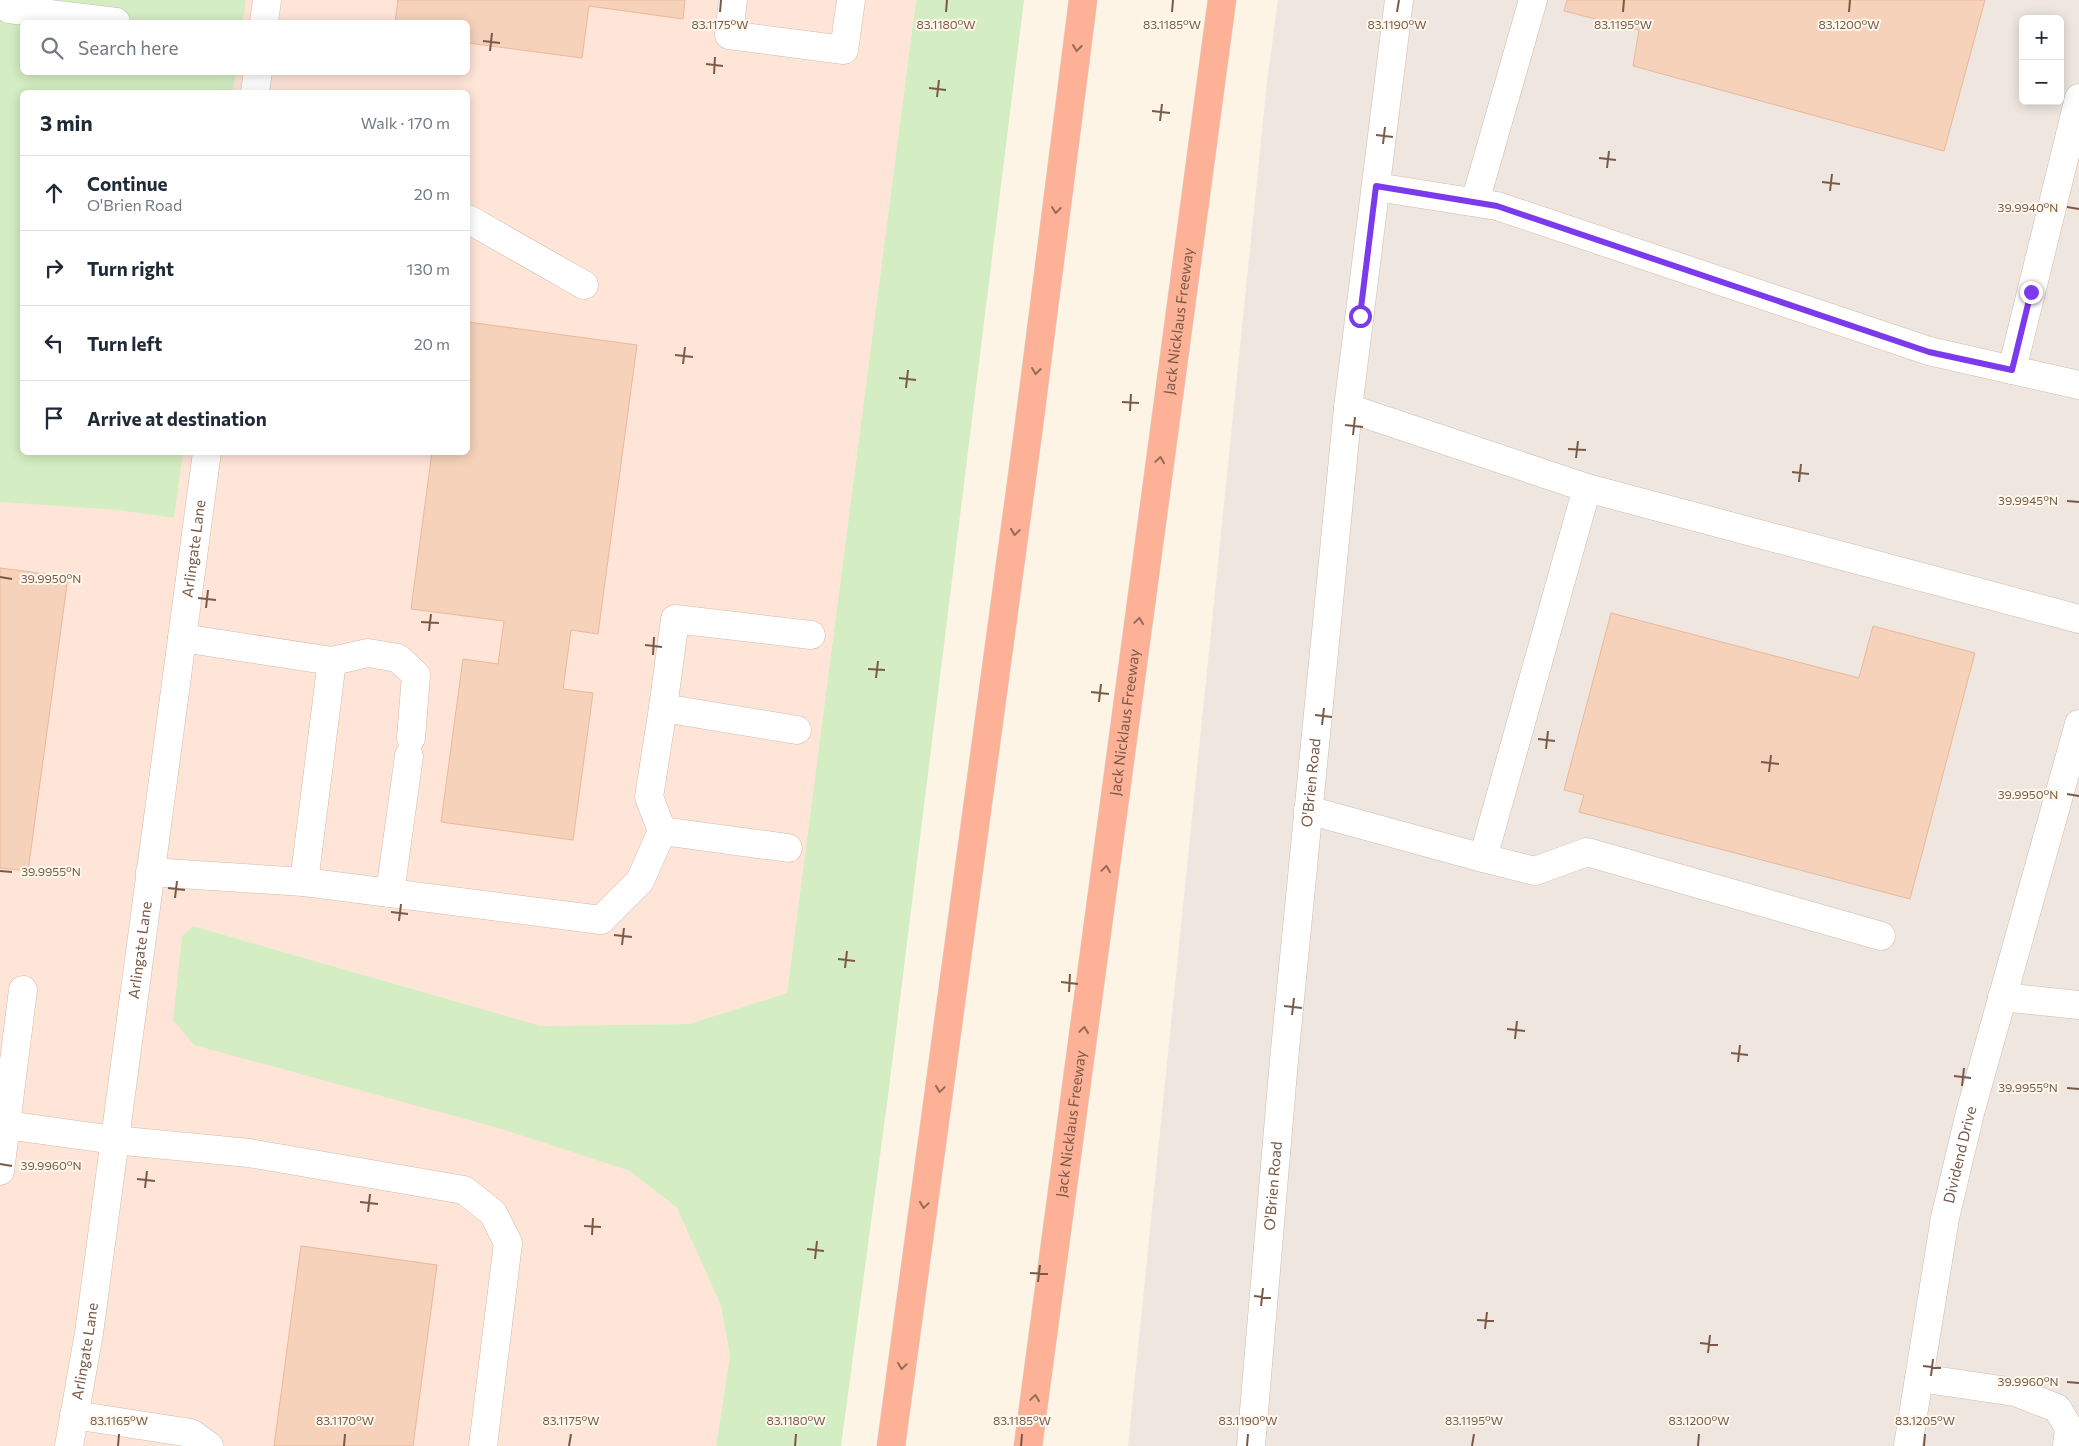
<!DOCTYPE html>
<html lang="en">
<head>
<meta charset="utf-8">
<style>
  body { margin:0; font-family:Commissioner,sans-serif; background:#f6f6f7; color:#1f2937 }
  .controls { position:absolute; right:15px; top:15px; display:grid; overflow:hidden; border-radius:8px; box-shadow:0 2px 12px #0003 }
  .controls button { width:45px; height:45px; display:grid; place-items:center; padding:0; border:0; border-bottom:1px solid #e0e1e3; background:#fff; color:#1f2937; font:25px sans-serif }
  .stop { position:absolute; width:15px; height:15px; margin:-11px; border:4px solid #7c3aed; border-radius:50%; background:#fff }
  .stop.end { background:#7c3aed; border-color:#fff; box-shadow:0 1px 5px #0008 }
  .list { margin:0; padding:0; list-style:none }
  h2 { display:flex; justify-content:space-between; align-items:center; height:65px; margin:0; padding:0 20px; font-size:21px }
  h2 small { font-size:16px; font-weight:400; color:#747a83 }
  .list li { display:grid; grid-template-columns:32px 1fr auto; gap:15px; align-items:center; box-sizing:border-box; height:75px; padding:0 20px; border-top:1px solid #e0e1e3 }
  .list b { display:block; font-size:19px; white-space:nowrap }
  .list p { margin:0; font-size:16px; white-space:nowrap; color:#747a83 }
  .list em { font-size:16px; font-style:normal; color:#747a83 }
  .icon { flex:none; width:28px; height:28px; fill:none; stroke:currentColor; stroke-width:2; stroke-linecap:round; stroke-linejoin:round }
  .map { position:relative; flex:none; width:2079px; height:1446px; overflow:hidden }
  .search { position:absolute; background:#fff; box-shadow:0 2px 12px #0003; left:20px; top:20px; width:450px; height:55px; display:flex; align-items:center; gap:12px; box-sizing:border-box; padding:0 18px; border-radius:8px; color:#747a83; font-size:19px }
  .panel { position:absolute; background:#fff; box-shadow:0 2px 12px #0003; left:20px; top:90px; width:450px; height:365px; border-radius:8px }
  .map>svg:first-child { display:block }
  .commercial { fill:#ffe4d8 }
  .industrial { fill:#eee6df; fill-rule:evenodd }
  .green { fill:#d4edc2 }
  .building { fill:#f6d2ba; stroke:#eab899 }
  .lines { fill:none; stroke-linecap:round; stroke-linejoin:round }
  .minor-casing { stroke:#d1bba9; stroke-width:29 }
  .highway-casing { stroke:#dcd4cf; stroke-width:29 }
  .minor { stroke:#fff; stroke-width:28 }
  .highway { stroke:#fdb197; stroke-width:28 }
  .oneway { stroke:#946b57 }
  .route { stroke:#7c3aed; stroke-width:6 }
  .ticks { fill:none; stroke:#7a5947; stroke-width:2 }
  .labels { text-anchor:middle; stroke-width:4; stroke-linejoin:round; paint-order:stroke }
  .street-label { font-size:15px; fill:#7a5947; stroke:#fff8ed }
  .ticks-label { font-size:12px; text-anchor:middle; fill:#7a5947; stroke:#fff8ed; stroke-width:4; stroke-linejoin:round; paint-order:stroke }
</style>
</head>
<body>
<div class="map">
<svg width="2079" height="1446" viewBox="0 0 2079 1446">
  <rect width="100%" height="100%" fill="#fef4e5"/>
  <path class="commercial" d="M246,0h670l-129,993 -98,31 -148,2 -348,-100 -11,10 -8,84 456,151 47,37 44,98 9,50 -14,90h-716v-944l117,8 57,8 9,-65 285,-1v-360h-235l3,-19 232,-1v-50h-225z"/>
  <path class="industrial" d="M1278,0h801v1446h-951l139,-1364zM2023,19h37v82h-37z"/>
  <g class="green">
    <path d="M0,0h246l-3,22h-221v50l214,1 -3,19h-211v360l161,1 -9,65 -57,-8 -117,-8z"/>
    <path d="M916,0h108l-136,1096 -47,350h-125l14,-90 -9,-50 -44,-98 -47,-37 -128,-42 -308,-84 -21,-25 9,-84 11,-10 348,100 148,-2 98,-31z"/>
  </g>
  <g class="building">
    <path d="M398,0h287l-2,19 -94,-13 -7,52 -114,-15v-21h-73z"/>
    <path d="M1567,0h418l-41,151 -311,-85 6,-36 -75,-19z"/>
    <path d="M468,322l169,23 -39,289 -27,-4 -8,59 30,4 -20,147 -132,-18 22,-163 35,5 6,-43 -93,-12 21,-157h36z"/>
    <path d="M0,568l68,9 -40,294 -28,-3z"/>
    <path d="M1611,613l248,65 14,-52 102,27 -65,246 -331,-87 5,-17 -20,-5z"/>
    <path d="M301,1246l136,19 -24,181h-139z"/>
  </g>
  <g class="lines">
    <defs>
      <g id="minor">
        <path d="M3,0l6,9 107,13"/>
        <path d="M733,0l-4,35 115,15 7,-50"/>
        <path d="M264,22l3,-22"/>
        <path d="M255,92l3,-20"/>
        <path d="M1376,187l121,19 432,145 150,34"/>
        <path d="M1475,202l58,-202"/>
        <path d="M468,219l116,66"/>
        <path d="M2012,370l67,-272"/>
        <path d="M1348,408l239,80 492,131"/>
        <path d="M182,638l150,23 -28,221"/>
        <path d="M332,661l36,-8 30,5 18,17 -5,63"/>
        <path d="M663,708l12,-89 136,16"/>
        <path d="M1308,810l175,48 104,-370"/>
        <path d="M662,831l-13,-34 14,-89 134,22"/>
        <path d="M1483,858l52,13 52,-19 294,84"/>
        <path d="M150,872l154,10 297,38 39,-39 22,-50 126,17"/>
        <path d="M390,893l19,-137"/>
        <path d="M2002,997l77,8"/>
        <path d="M0,1124l114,16 135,13 215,37 29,23 15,30 -25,203"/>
        <path d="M0,1171l23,-181"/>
        <path d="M1919,1378l96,14 42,16 12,20 -2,18"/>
        <path d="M74,1415l117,18 18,13"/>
        <path id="s1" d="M69,1446l20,-113 118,-881"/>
        <path id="s2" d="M1251,1446l33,-386 64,-652 51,-408"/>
        <path id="s3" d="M1908,1446l37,-228 25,-105 109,-389"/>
      </g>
      <g id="highway">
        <path d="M891,1446l138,-1021 54,-425"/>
        <path id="s4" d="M1028,1446l194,-1446"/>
      </g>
    </defs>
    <use href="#minor" class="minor-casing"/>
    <use href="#highway" class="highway-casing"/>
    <use href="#minor" class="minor"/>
    <use href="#highway" class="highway"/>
  </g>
  <defs><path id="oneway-chevron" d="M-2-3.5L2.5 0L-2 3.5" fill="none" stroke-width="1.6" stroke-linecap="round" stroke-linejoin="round" transform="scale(1.25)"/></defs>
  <g class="oneway">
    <use href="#oneway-chevron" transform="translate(1077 48) rotate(97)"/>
    <use href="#oneway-chevron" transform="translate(1056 210) rotate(97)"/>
    <use href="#oneway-chevron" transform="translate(1036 371) rotate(97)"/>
    <use href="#oneway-chevron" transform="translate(1160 460) rotate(-82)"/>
    <use href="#oneway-chevron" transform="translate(1015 532) rotate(98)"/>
    <use href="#oneway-chevron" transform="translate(1139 621) rotate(-82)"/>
    <use href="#oneway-chevron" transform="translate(1106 869) rotate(-82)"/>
    <use href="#oneway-chevron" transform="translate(1084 1030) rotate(-82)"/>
    <use href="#oneway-chevron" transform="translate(940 1089) rotate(98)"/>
    <use href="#oneway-chevron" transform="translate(924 1205) rotate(98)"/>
    <use href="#oneway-chevron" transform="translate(902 1366) rotate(98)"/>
    <use href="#oneway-chevron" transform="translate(1035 1398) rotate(-82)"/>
  </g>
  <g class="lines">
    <path class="route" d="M1360,316l16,-130 121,20 432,146 83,18 19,-78"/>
  </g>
  <path class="ticks" d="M720,12l1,-12M946,12l1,-12M1172,12l1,-12M1397,12l2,-12M1623,12l1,-12M1849,12l1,-12M483,41l17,2M490,51l2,-18M706,64l17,2M714,74l1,-17M929,88l17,2M937,97l2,-17M1152,111l18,2M1160,121l2,-17M1376,135l17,2M1383,144l2,-17M1599,158l17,2M1607,168l2,-17M1822,182l18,2M1830,191l2,-17M2067,207l12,2M675,355l18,2M683,364l2,-17M899,378l17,2M906,388l2,-18M1122,402l17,1M1130,411l1,-17M1345,425l18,2M1353,435l2,-18M1568,449l18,1M1576,458l2,-17M1792,472l17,2M1799,482l2,-18M2067,501l12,1M0,577l12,2M198,598l18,2M206,608l2,-18M421,622l18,1M429,631l2,-17M645,645l17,2M653,655l1,-18M868,669l17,1M876,678l2,-17M1091,692l18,2M1099,702l2,-18M1315,715l17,2M1322,725l2,-17M1538,739l17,2M1546,749l2,-18M1761,762l18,2M1769,772l2,-17M2067,794l12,2M0,871l12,1M168,888l17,2M175,898l2,-17M391,912l17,2M399,921l2,-17M614,935l18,2M622,945l2,-17M838,959l17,2M845,968l2,-17M1061,982l17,2M1069,992l1,-18M1284,1006l18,2M1292,1015l2,-17M1507,1029l18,2M1515,1039l2,-18M1731,1053l17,2M1738,1062l2,-17M1954,1076l17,2M1962,1086l2,-18M2067,1088l12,1M0,1164l12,2M137,1179l18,2M145,1188l2,-17M360,1202l18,2M368,1212l2,-18M584,1226l17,1M592,1235l1,-17M807,1249l17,2M815,1259l2,-18M1030,1273l18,1M1038,1282l2,-17M1254,1296l17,2M1261,1306l2,-18M1477,1320l17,1M1485,1329l2,-17M1700,1343l18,2M1708,1353l2,-18M1923,1366l18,2M1931,1376l2,-17M2067,1382l12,1M118,1446l1,-12M344,1446l1,-12M569,1446l2,-12M795,1446l1,-12M1021,1446l1,-12M1247,1446l1,-12M1472,1446l2,-12M1698,1446l1,-12M1924,1446l1,-12"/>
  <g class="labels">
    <g class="street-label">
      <text dy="5" stroke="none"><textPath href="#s4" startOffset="1135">Jack Nicklaus Freeway</textPath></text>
      <text dy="5" stroke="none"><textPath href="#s1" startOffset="906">Arlingate Lane</textPath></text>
      <text dy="5" stroke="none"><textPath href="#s4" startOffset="730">Jack Nicklaus Freeway</textPath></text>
      <text dy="5" stroke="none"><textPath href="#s2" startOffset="666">O'Brien Road</textPath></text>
      <text dy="5" stroke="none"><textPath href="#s1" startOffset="501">Arlingate Lane</textPath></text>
      <text dy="5" stroke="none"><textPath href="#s4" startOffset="325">Jack Nicklaus Freeway</textPath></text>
      <text dy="5" stroke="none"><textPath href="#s3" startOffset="296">Dividend Drive</textPath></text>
      <text dy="5" stroke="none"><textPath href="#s2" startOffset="261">O'Brien Road</textPath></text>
      <text dy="5" stroke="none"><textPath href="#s1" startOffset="96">Arlingate Lane</textPath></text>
    </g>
  </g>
  <g class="ticks-label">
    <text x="720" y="29">83.1175°W</text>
    <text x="946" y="29">83.1180°W</text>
    <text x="1172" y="29">83.1185°W</text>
    <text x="1397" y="29">83.1190°W</text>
    <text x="1623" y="29">83.1195°W</text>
    <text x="1849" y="29">83.1200°W</text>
    <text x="2028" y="212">39.9940°N</text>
    <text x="2028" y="505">39.9945°N</text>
    <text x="51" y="583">39.9950°N</text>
    <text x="2028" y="799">39.9950°N</text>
    <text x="51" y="876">39.9955°N</text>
    <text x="2028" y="1092">39.9955°N</text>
    <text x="51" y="1170">39.9960°N</text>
    <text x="2028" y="1386">39.9960°N</text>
    <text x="119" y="1425">83.1165°W</text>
    <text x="345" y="1425">83.1170°W</text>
    <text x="571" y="1425">83.1175°W</text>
    <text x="796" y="1425">83.1180°W</text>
    <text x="1022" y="1425">83.1185°W</text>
    <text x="1248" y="1425">83.1190°W</text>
    <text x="1474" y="1425">83.1195°W</text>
    <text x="1699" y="1425">83.1200°W</text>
    <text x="1925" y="1425">83.1205°W</text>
  </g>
</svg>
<div class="controls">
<button>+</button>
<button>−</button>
</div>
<div class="stop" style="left:1360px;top:316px"></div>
<div class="stop end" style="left:2031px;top:292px"></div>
<div class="search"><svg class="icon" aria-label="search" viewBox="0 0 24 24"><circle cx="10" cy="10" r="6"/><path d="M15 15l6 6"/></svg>Search here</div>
<section class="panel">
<h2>3 min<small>Walk · 170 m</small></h2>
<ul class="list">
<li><svg class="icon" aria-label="ahead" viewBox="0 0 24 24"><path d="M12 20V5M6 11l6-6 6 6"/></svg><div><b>Continue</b><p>O'Brien Road</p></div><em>20 m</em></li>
<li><svg class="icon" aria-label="right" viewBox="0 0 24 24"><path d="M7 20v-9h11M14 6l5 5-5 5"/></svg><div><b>Turn right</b></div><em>130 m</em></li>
<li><svg class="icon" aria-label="left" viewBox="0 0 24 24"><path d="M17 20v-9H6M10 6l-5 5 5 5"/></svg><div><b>Turn left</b></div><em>20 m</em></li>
<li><svg class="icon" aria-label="arrive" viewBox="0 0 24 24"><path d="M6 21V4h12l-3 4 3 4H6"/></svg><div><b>Arrive at destination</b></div></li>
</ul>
</section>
</div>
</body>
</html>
